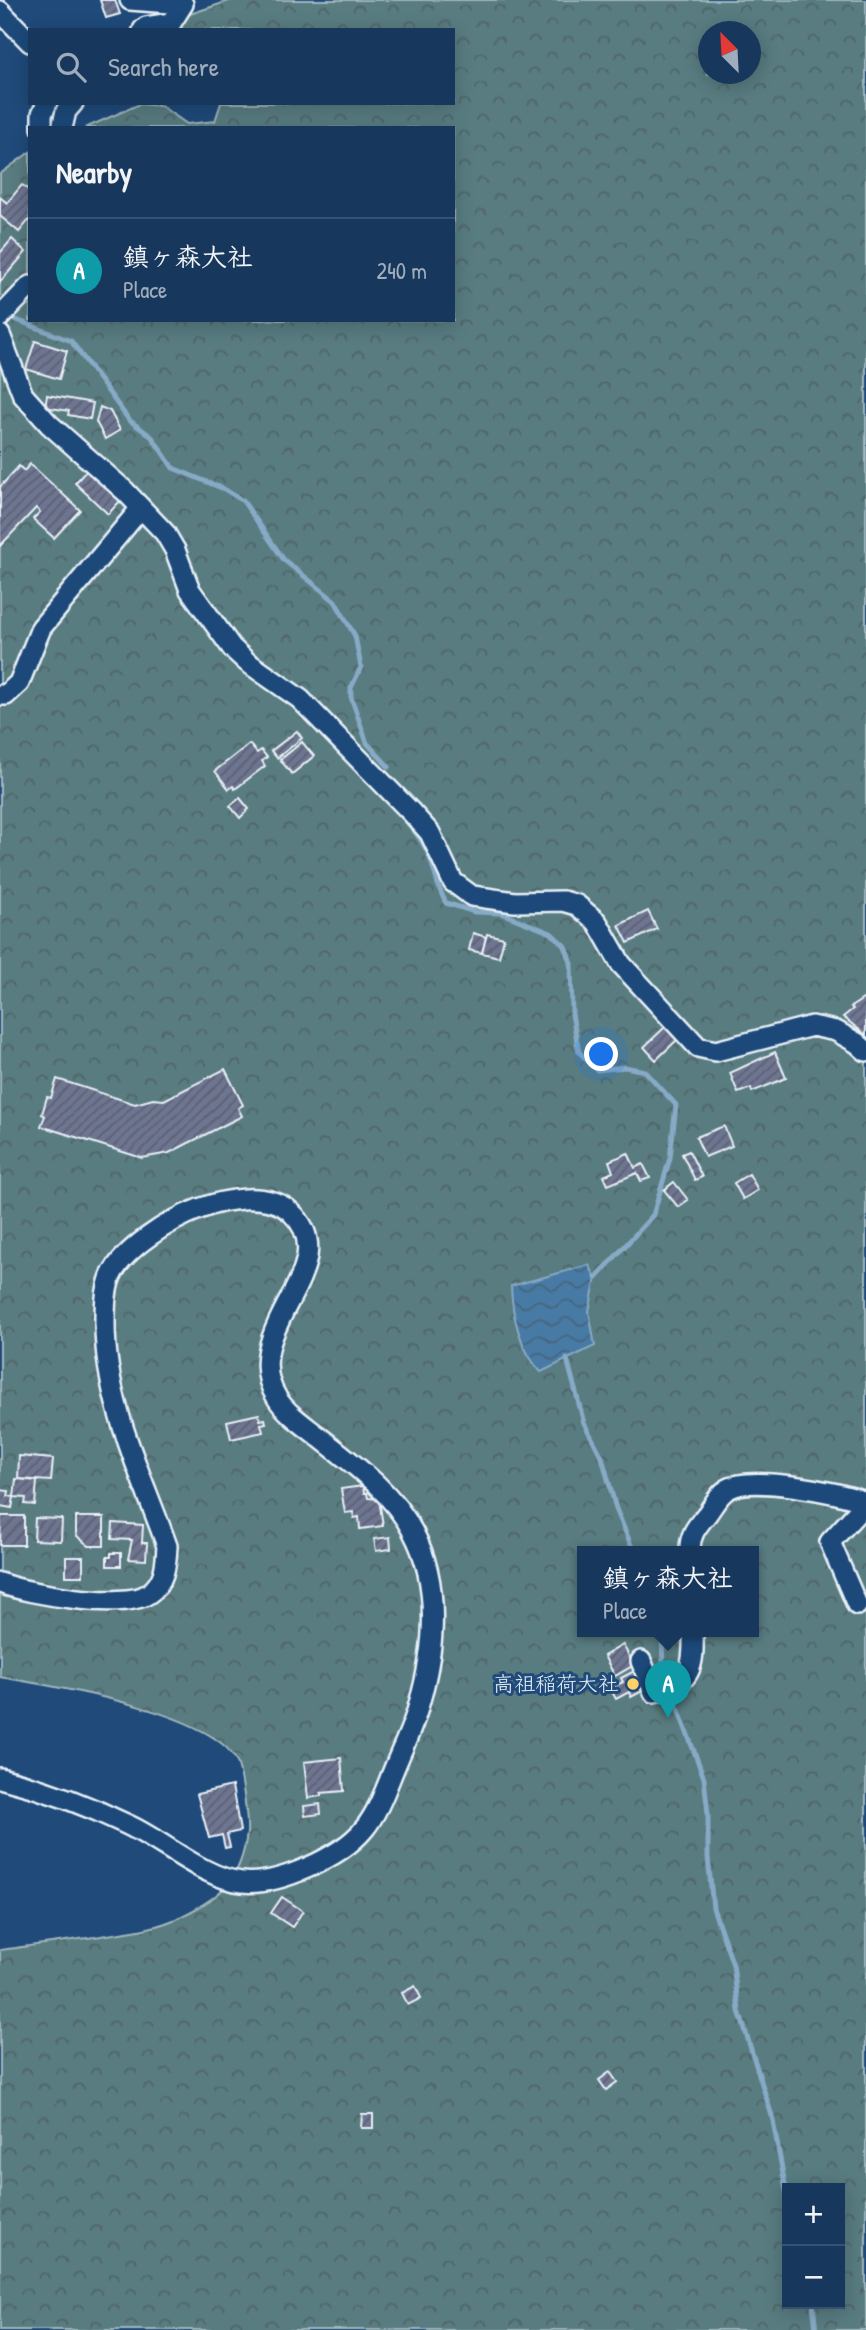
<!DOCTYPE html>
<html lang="en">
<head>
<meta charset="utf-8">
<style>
  body { margin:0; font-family:"Patrick Hand","Klee One",sans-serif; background:#203f62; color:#f1f3f6 }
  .controls { position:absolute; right:21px; bottom:21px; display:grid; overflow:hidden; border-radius:0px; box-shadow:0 4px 18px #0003 }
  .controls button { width:63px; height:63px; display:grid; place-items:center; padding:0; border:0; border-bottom:2px solid #365272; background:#17385c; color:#f1f3f6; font:35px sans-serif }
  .compass { position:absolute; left:698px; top:21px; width:63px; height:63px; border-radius:50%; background:#17385c; box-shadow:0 4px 18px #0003; rotate:336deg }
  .you { position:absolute; left:602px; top:1055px; width:24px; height:24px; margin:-18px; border:5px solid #fff; border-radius:50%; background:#1a73e8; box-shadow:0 0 0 10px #1a73e833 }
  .badge { display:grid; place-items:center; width:46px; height:46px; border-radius:50%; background:#bca0f2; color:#fff; font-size:23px; font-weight:700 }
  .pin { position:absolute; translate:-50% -58px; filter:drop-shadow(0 2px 4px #0008) }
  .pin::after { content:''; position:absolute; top:37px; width:24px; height:21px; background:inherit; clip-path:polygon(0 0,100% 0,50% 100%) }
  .popup { position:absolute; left:577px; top:1546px; width:182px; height:91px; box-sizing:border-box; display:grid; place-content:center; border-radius:0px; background:#17385c; filter:drop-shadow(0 2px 5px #0005); font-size:23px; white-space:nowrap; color:#9eacbb }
  .popup b { font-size:26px; color:#f1f3f6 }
  .popup::after { content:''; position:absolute; left:50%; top:100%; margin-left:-14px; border:14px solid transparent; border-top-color:#17385c }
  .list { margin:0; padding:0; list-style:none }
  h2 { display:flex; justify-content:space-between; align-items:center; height:91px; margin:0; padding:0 28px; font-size:30px }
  h2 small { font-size:23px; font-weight:400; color:#9eacbb }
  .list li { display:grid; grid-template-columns:46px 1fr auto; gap:21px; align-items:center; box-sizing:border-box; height:105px; padding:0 28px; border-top:2px solid #365272 }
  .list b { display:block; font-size:26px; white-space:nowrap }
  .list p { margin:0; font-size:23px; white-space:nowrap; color:#9eacbb }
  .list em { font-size:23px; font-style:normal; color:#9eacbb }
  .icon { flex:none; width:38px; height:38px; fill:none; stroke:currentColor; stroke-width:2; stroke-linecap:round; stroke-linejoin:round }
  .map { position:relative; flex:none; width:866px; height:2330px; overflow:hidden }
  .search { position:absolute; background:#17385c; box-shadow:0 4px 18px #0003; left:28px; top:28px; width:427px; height:77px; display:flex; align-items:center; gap:18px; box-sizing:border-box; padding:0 24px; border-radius:0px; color:#9eacbb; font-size:26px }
  .panel { position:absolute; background:#17385c; box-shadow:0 4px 18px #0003; left:28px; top:126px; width:427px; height:196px; border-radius:0px }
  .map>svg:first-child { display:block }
  .forest { fill:url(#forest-crowns); stroke:#a0b6bc; stroke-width:2; fill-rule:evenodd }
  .water { fill:url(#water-waves); stroke:#87aac6; stroke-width:2 }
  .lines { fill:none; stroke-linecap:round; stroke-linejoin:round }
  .stream { stroke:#87aac6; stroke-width:5 }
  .building { fill:url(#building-hatch); stroke:#e8f1f8; stroke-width:2 }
  .minor-casing { stroke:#e8f1f8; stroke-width:24 }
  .minor { stroke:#1f4a7a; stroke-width:19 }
  .poi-dot { fill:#ffd166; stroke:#1f4a7a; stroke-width:2.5 }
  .labels { text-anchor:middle; stroke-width:6; stroke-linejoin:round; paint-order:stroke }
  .poi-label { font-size:21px; fill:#e8f1f8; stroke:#1f4a7a; text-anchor:end }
</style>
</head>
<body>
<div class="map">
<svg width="866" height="2330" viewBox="0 0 866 2330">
  <defs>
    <pattern id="forest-crowns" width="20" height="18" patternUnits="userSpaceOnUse" patternTransform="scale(1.75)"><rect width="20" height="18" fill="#597b80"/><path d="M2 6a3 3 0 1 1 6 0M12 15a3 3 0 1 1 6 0" fill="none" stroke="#506468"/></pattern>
    <pattern id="water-waves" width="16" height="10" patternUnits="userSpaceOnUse" patternTransform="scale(1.75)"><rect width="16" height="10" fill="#477aa4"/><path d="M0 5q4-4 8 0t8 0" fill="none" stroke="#47647c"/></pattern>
    <pattern id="building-hatch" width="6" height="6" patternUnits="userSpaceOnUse" patternTransform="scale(1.75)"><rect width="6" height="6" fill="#6d7490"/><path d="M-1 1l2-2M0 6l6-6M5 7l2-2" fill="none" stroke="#5b6070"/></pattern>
  </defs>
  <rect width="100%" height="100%" fill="#1f4a7a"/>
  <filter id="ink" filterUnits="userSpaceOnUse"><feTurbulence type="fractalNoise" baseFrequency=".0143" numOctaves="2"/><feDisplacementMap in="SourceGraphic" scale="14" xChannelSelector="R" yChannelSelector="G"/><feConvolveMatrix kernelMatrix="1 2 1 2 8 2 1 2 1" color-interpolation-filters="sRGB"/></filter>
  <g filter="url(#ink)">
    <path class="forest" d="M232,0h634v2330h-866v-380c32,-4 63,-9 95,-13 30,-5 60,-7 87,-21 41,-20 59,-37 65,-83 1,-12 -5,-62 -11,-73 -26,-49 -183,-74 -236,-83v-1503l30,-22v168h423v-192h-368l55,-24 21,2 26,18 28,-3 6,-18h232v-73h-271l-4,-12zM708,32h42v42h-42zM582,1552h172v80h-172zM787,2188h53v116h-53z"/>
    <path class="water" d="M589,1265l7,13 -7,33 6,35 -54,26c-21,-22 -29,-57 -30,-86z"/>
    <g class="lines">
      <g class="stream">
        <path d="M9,317l62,24 58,79 23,17 21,31 51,21 19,12 41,59 51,41 20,35 6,31 -10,21v9l16,46 22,24"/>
        <path d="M401,815c10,12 22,25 28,41 7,17 7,29 17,47l29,9 26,1 50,20 14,13 6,16 1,52 7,38 18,18 28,-3 20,4 31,34 -6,53 -17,57 -57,63"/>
        <path d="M567,1359l17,64 18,34 14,52 18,43"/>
        <path d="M662,1632l1,37 6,14"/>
        <path d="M671,1690l33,88 4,36v43l5,51 20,57 6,46 33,105 15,79"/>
        <path d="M813,2304l3,26"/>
      </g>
    </g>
    <g class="building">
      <path d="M100,0h15l5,14 -14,4z"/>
      <path d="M22,185l8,6v28l-11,13 -19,-16v-19l7,6z"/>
      <path d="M12,239l14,13 -26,30v-29z"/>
      <path d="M35,341l32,10 -8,28 -33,-10z"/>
      <path d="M47,395l46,8 -3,16 -22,-4 1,-4 -24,-4z"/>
      <path d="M100,407l10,4 10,19 -15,9 -9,-17z"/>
      <path d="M30,464l50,46 -26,28 -21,-19 7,-7 -4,-4 -36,38v-59l19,-21 5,5z"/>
      <path d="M87,470l33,31 -12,13 -33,-31z"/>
      <path d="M297,731l5,7 -25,20 -6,-7z"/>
      <path d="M302,742l12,14 -22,18 -12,-14z"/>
      <path d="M249,744l8,9 4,-3 6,7 -5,4 3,5 -30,23 -2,-3 -4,3 -14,-18z"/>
      <path d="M240,798l9,11 -9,9 -10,-12z"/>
      <path d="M648,911l9,18 -29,14 -9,-18z"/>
      <path d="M473,933l13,4 -4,16 -13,-3z"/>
      <path d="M487,934l17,4 -5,19 -17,-4z"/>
      <path d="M866,997v38l-23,-18 10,-8 -2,-2z"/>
      <path d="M665,1027l12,13 -21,20 -12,-13z"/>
      <path d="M775,1052l11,26 -34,14 -1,-4 -13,5 -8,-20z"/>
      <path d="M225,1069l18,36 -5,3 4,8 -73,37 -27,5 -101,-32 4,-10 -3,-2 5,-17 4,1 6,-19 78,25 18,-5 11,1z"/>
      <path d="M724,1126l8,20 -27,11 -9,-20z"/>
      <path d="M689,1151l13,26 -7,3 -13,-26z"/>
      <path d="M628,1153l7,15 8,-4 7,14 -9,3 -4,-8 -29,12 -4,-9 9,-4 -4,-11z"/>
      <path d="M749,1174l9,16 -15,9 -9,-16z"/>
      <path d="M674,1182l14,18 -10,7 -14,-17z"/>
      <path d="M259,1414l1,6 5,-1 1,4 -5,1 2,8 -32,7 -4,-18z"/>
      <path d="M19,1456l34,3 -2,22 -33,-2z"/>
      <path d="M16,1479l21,2 -2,24 -10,-1 1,-6 -12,-1z"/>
      <path d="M363,1486l1,7h3l1,5 11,1 4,27 -23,3 -1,-12 -5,1 -1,-6 -8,1 -4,-24z"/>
      <path d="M0,1490l9,1 -1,5 6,1 -2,11 -12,-2z"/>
      <path d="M1,1516h23v29h-24z"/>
      <path d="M76,1517h28v29h-15l-13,-11z"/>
      <path d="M35,1518l27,1 -1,22 -27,-1z"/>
      <path d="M113,1523l30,2 -1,18h5l-1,17 -18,-1 4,-19 -20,-1z"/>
      <path d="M390,1537l1,12 -15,2 -2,-12z"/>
      <path d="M111,1553h10v13h-14v-9h4z"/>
      <rect x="66" y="1557" width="17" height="19"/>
      <path d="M623,1645l11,20 -19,11 -11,-20z"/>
      <path d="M640,1668l10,19 -19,10 -2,-5 -13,7 -6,-11 13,-6 -2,-4z"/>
      <path d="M341,1758l3,33 -23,2v3l-13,2 -4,-36z"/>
      <path d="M232,1786l8,45 -13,3 3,13 -5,1 -3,-13 -13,3 -12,-44z"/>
      <path d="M320,1804l1,10 -16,2 -1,-10z"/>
      <path d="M282,1897l21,14 -11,16 -21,-14z"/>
      <path d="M415,1986l6,12 -13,7 -6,-12z"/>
      <path d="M610,2072l7,10 -11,8 -7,-10z"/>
      <path d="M362,2114h11v14h-12z"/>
    </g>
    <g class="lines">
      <defs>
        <g id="minor">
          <path d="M130,0l53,4 -12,19 -25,4 -3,3"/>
          <path d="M0,11l30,31"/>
          <path d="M42,128v-14l5,-11"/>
          <path d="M62,128l4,-17 7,-8"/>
          <path d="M0,317l30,-31"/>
          <path d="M0,335l23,60 26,29 76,67 40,42 10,17 15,40 42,58 15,14 53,37 112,114 18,20 23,49 19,14 43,6 48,-1 14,4 20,17 24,42 77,83 18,4 96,-25 24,5 21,12 9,8"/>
          <path d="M0,695h6l13,-12 22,-55 100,-120"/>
          <path d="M690,1552c-1,-17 7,-26 17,-38 6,-8 12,-20 21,-25 23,-15 111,4 138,13"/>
          <path d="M0,1583c28,11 123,27 148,11 17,-11 18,-29 19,-48 -26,-73 -62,-143 -62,-222 0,-16 0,-33 6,-48 13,-28 59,-56 88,-67 26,-10 69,-18 92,3 58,55 -57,117 -14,186 9,15 27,27 41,38 35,28 74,55 95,96 28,52 22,117 6,172 -5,21 -15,40 -23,60 -9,21 -17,47 -32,65 -23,28 -86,57 -122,53 -37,-3 -79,-41 -114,-57 -41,-20 -84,-36 -128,-47"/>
          <path d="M857,1605l-27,-63 36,-39"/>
          <path d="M641,1661l13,31c38,-8 40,-25 39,-60"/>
        </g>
      </defs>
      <use href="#minor" class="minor-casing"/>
      <use href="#minor" class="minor"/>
    </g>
  </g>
  <circle class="poi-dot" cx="633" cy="1684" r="7"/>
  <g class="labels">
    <g class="poi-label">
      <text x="619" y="1691">高祖稲荷大社</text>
    </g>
  </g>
</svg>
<div class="controls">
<button>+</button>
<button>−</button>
</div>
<svg class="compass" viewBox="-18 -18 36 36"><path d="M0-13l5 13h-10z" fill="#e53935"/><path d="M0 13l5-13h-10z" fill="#9eacbb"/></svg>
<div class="you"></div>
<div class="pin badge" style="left:668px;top:1718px;background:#0f9aa8">A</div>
<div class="popup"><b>鎮ヶ森大社</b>Place</div>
<div class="search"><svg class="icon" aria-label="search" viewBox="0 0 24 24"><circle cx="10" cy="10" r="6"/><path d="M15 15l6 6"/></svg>Search here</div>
<section class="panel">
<h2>Nearby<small></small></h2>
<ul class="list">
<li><span class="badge" style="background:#0f9aa8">A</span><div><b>鎮ヶ森大社</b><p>Place</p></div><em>240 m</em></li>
</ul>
</section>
</div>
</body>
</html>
